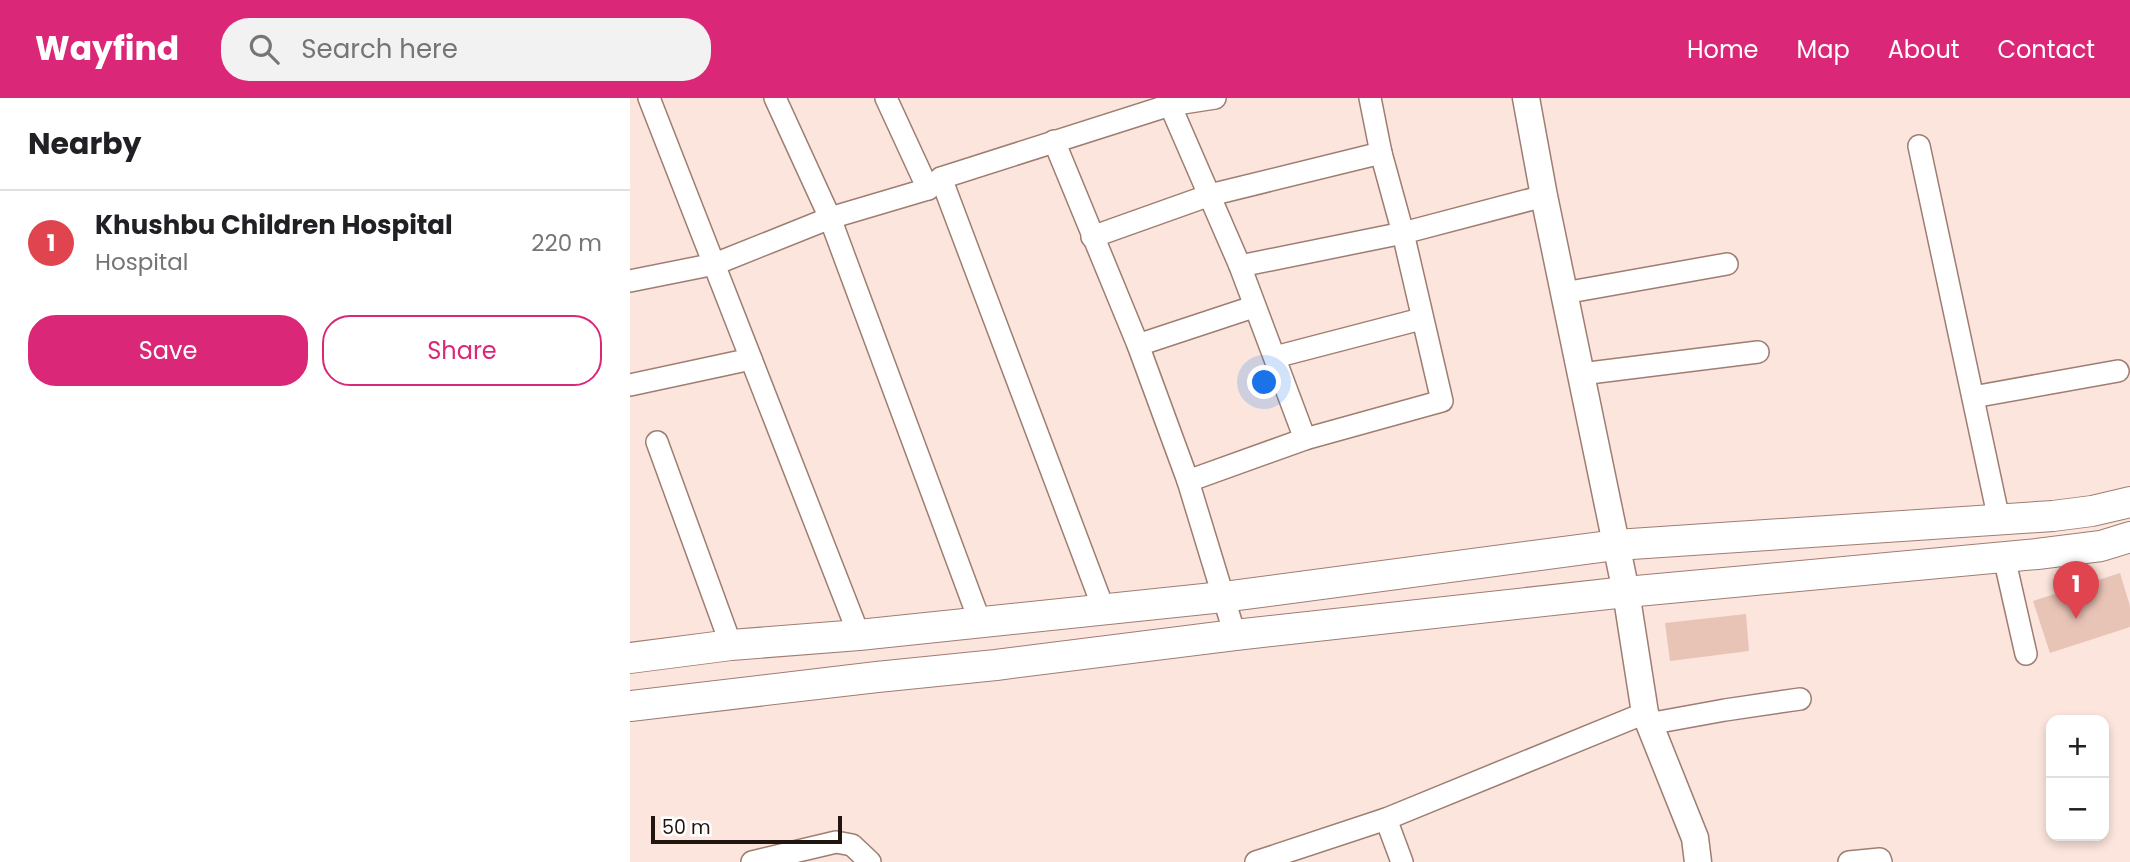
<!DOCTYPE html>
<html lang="en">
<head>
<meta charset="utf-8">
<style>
  body { margin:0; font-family:Poppins,sans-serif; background:#f2f2f2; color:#202124 }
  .controls { position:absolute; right:21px; bottom:21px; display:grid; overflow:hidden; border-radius:14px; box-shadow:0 4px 10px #0003 }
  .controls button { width:63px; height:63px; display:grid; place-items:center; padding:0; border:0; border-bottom:2px solid #e0e0e0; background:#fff; color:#202124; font:35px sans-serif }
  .scale { position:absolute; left:21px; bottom:18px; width:191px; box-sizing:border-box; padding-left:7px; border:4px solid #211510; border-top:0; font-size:19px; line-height:24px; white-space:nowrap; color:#211510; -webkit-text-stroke:5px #fff; paint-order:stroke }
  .you { position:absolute; left:635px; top:285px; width:24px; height:24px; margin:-18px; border:5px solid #fff; border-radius:50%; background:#1a73e8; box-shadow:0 0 0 10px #1a73e833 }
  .badge { display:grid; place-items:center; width:46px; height:46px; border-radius:50%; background:#db2777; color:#fff; font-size:23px; font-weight:700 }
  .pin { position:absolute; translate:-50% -58px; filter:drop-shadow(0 2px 4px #0008) }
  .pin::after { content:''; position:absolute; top:37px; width:24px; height:21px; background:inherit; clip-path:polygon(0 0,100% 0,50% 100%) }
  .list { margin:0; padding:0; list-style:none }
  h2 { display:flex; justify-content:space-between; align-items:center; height:91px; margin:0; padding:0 28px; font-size:30px }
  h2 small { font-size:23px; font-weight:400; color:#757577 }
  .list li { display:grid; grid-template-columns:46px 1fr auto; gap:21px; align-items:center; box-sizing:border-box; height:105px; padding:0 28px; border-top:2px solid #e0e0e0 }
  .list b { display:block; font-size:26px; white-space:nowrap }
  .list p { margin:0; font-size:23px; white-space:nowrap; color:#757577 }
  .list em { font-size:23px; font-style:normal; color:#757577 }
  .actions { display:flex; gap:14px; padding:21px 28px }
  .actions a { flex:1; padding:16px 0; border:2px solid #db2777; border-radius:28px; text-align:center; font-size:24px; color:#db2777 }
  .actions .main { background:#db2777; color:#fff }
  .icon { flex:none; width:38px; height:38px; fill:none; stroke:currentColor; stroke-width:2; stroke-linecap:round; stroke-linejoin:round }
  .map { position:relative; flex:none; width:1500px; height:764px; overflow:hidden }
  header { display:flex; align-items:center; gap:42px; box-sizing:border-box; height:98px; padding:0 35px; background:#db2777; color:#fff }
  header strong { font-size:33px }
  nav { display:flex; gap:38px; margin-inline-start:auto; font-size:24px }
  .search { width:490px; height:63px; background:#f2f2f2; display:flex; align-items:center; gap:18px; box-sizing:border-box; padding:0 24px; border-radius:28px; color:#757577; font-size:26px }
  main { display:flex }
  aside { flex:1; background:#fff }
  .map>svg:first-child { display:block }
  .building { fill:#e8c4b6 }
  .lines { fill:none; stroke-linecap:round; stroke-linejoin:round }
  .minor-casing { stroke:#9f7d71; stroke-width:24 }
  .tertiary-casing { stroke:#9f7d71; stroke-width:29 }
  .secondary-casing { stroke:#9f7d71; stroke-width:32 }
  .minor { stroke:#fff; stroke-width:21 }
  .tertiary { stroke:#fff; stroke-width:26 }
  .secondary { stroke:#fff; stroke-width:30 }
</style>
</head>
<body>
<header>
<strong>Wayfind</strong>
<div class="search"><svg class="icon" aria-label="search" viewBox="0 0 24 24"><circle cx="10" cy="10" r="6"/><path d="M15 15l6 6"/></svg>Search here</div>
<nav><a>Home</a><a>Map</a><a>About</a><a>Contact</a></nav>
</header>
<main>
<aside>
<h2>Nearby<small></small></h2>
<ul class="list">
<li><span class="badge" style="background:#e0444e">1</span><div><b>Khushbu Children Hospital</b><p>Hospital</p></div><em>220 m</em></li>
</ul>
<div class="actions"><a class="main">Save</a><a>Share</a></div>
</aside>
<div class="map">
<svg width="1500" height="764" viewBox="0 0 1500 764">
  <rect width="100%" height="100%" fill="#fbe5dc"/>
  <g class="building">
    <path d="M1490,475l10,33v21l-80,26 -17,-52z"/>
    <path d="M1116,516l3,37 -79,10 -5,-38z"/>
  </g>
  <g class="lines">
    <defs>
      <g id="minor">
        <path d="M19,0l210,537"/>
        <path d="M145,0l55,120 150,404"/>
        <path d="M256,0l42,91"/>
        <path d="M537,0l73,168 65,173"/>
        <path d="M424,43l84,204 50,136 47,154"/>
        <path d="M1289,48l80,374"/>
        <path d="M311,80l163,432"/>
        <path d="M462,139l118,-42 171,-42"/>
        <path d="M610,168l163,-33 141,-37"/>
        <path d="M0,183l85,-17 115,-46 98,-29 13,-11 229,-73 45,-7"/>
        <path d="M934,195l163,-29"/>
        <path d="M508,247l115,-38"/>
        <path d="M645,259l146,-38"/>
        <path d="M951,276l177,-22"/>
        <path d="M0,287l121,-26"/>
        <path d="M1343,299l145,-26"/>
        <path d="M27,344l74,203"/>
        <path d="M558,383l117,-42 137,-38 -39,-168 -22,-80 -11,-55"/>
        <path d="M1374,459l22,97"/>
        <path d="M1018,626l77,-14 75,-11"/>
        <path d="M756,721l16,43"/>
        <path d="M122,764l84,-20 16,3 18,17"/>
        <path d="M626,764l130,-43 259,-106"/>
        <path d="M1219,764l31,-3 1,3"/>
      </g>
      <path id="tertiary" d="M896,0l18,98 82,396 19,121 50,125 3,24"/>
      <g id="secondary">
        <path d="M0,560l101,-13 128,-10 364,-38 393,-52 437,-29 39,-5 38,-9"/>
        <path d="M0,608l247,-29 119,-12 239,-30 391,-43 411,-38 64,-8 29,-9"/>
      </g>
    </defs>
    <use href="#minor" class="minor-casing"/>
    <use href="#tertiary" class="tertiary-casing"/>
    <use href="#secondary" class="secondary-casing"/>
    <use href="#minor" class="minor"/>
    <use href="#tertiary" class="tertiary"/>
    <use href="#secondary" class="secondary"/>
  </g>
</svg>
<div class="controls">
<button>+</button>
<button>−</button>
</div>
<div class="scale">50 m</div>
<div class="you"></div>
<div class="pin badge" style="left:1446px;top:521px;background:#e0444e">1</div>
</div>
</main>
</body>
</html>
